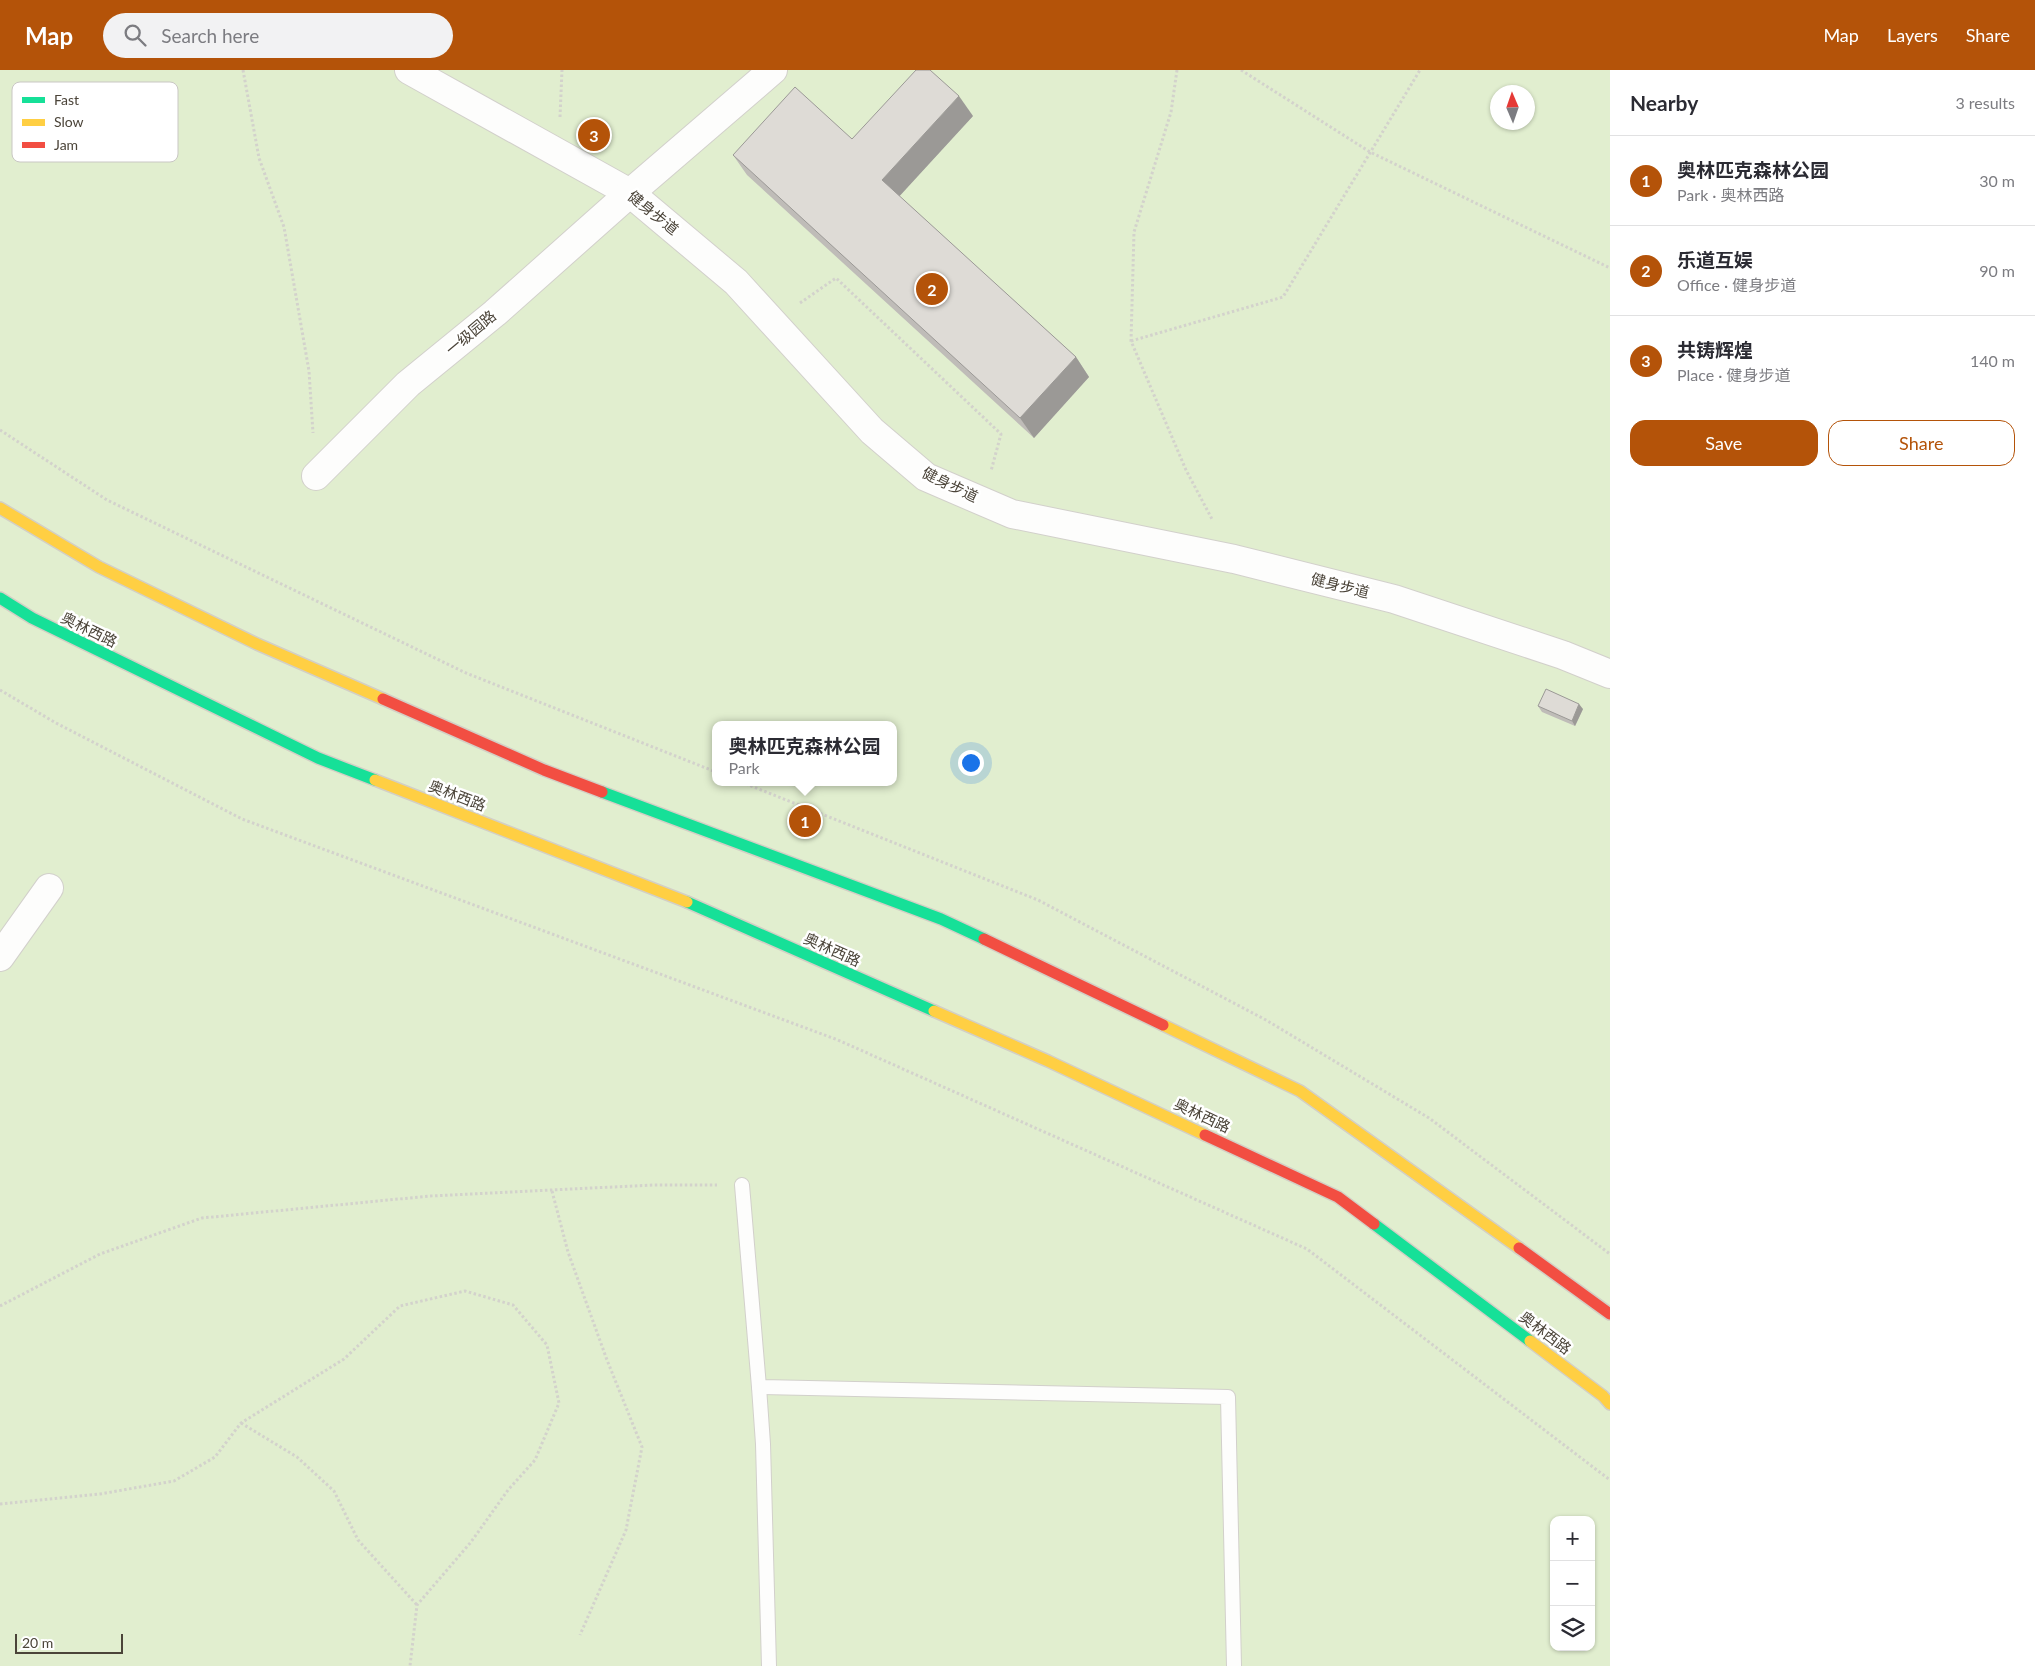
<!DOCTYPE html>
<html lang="en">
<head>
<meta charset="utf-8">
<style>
  body { margin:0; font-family:Lato,"Noto Sans SC",sans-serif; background:#f2f2f3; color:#2b2b33 }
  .controls { position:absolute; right:15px; bottom:15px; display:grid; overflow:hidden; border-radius:10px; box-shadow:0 1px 4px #0004 }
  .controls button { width:45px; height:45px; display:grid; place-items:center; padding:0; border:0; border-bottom:1px solid #e1e1e2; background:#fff; color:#2b2b33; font:25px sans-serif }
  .compass { position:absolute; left:1490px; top:15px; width:45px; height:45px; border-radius:50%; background:#fff; box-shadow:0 1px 4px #0004; rotate:358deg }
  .scale { position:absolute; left:15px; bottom:12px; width:108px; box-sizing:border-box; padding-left:5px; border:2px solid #4b4439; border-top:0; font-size:14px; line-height:18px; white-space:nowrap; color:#4b4439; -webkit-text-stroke:4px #fff; paint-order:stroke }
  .you { position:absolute; left:970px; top:692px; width:18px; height:18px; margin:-12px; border:4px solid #fff; border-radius:50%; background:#1a73e8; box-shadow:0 0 0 8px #1a73e833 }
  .badge { display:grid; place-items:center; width:32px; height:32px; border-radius:50%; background:#b45309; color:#fff; font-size:16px; font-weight:700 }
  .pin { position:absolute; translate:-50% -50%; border:2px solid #fff; box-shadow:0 1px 5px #0006 }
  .popup { position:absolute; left:712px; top:651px; width:185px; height:65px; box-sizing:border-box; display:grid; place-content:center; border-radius:10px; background:#fff; filter:drop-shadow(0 1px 4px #0005); font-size:16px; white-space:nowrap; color:#7c7c81 }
  .popup b { font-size:19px; color:#2b2b33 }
  .popup::after { content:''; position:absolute; left:50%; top:100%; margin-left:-10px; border:10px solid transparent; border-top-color:#fff }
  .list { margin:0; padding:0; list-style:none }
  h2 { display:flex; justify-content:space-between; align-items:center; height:65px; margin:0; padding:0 20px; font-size:21px }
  h2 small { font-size:16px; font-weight:400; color:#7c7c81 }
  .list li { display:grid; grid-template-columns:32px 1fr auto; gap:15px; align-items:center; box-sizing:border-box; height:90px; padding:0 20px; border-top:1px solid #e1e1e2 }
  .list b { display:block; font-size:19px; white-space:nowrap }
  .list p { margin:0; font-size:16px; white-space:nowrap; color:#7c7c81 }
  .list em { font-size:16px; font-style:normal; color:#7c7c81 }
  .actions { display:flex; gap:10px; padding:15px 20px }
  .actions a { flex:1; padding:11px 0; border:1px solid #b45309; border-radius:15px; text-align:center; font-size:18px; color:#b45309 }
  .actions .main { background:#b45309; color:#fff }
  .icon { flex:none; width:28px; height:28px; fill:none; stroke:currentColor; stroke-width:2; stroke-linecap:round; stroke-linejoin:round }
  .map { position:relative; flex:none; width:1610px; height:1596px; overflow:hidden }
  header { display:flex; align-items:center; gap:30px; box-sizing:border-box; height:70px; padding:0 25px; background:#b45309; color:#fff }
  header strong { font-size:24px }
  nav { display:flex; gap:28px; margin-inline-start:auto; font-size:18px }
  .search { width:350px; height:45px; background:#f2f2f3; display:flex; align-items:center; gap:12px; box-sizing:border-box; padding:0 18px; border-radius:28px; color:#7c7c81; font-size:19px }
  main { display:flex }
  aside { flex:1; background:#fff }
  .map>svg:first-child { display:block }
  .green { fill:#e1eecf; fill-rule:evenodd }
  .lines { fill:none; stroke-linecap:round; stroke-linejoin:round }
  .lane-casing { stroke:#d2d0cb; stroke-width:16 }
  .street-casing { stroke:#d2d0cb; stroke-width:30 }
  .fast-casing { stroke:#d3cfc5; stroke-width:14 }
  .slow-casing { stroke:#d3cfc5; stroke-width:14 }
  .jam-casing { stroke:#d3cfc5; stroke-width:14 }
  .path { stroke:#d3d2cc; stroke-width:3; stroke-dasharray:2.5 2.5; stroke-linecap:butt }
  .lane { stroke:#fdfdfc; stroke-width:14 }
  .street { stroke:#fdfdfc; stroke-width:28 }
  .fast { stroke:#16e098; stroke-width:11 }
  .slow { stroke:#ffcf43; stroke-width:11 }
  .jam { stroke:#f24e42; stroke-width:11 }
  .wall { fill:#bfbcb8 }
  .shaded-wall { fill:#9b9996 }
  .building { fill:#dedbd6; stroke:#9b9996 }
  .labels { text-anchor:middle; stroke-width:5; stroke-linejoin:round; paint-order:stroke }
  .street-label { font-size:15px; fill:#4b4439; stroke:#fff }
  .key { fill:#fff; stroke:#c9c7c4; stroke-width:1 }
  .key-label { font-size:14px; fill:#4b4439 }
</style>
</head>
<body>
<header>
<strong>Map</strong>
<div class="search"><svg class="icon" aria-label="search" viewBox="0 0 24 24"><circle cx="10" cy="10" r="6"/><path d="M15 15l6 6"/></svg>Search here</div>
<nav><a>Map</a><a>Layers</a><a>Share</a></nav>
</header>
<main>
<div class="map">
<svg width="1610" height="1596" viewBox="0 0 1610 1596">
  <rect width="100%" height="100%" fill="#f4f2ee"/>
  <path class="green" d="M0,0h1610v1596h-1610zM1498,22h30v30h-30zM716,655h178v57h-178zM1554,1450h37v127h-37z"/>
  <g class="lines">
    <defs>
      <g id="lane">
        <path d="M742,1115l17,202 469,10 6,269"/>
        <path d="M759,1317l4,57 6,222"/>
      </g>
      <g id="street">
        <path d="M409,0l221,123 106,89 136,149 54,46 86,37 222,45 160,40 169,56 47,19"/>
        <path d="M316,406l92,-92 87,-71 135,-120 143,-123"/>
        <path d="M0,887l49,-69"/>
      </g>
      <g id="fast">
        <path d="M0,528l32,20 286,140 57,22"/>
        <path d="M602,722l339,127 43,20"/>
        <path d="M687,832l247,109"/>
        <path d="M1374,1154l156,117"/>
      </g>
      <g id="slow">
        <path d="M0,438l99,59 158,77 126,55"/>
        <path d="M375,710l312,122"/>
        <path d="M934,941l114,50 157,74"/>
        <path d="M1163,955l137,66 219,157"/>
        <path d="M1530,1271l73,55 7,8"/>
      </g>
      <g id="jam">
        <path d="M383,629l161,71 58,22"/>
        <path d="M984,869l179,86"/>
        <path d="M1205,1065l133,62 36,27"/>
        <path d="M1519,1178l91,66"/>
      </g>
    </defs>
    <use href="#lane" class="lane-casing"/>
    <use href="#street" class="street-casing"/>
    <use href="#fast" class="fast-casing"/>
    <use href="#slow" class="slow-casing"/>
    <use href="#jam" class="jam-casing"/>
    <g class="path">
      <path d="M243,0l16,88 25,69 25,144 4,62"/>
      <path d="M1177,0l-6,42 -37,120 -3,109 55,129 27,51"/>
      <path d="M1241,0l129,82 240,116"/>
      <path d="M560,47l2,-47"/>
      <path d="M800,233l36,-25 165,156 -10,37"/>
      <path d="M1131,271l152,-44 137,-227"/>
      <path d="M0,360l107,70 359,173 250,99"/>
      <path d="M0,620l56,33 186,96 596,221 469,209 303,231"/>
      <path d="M741,712l297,118 228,120 163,98 181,136"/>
      <path d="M552,1121l16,61 39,108 35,87 -16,83 -46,105"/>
      <path d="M0,1236l100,-52 102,-36 228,-22 223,-11h64"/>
      <path d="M241,1353l56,34 37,34 24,49 59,65"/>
      <path d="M0,1434l100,-10 74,-13 41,-24 26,-34 103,-64 56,-53 65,-15 48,14 34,40 12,58 -24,57 -27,30 -37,52 -54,63 -7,61"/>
    </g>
    <use href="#lane" class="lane"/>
    <use href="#street" class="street"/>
    <use href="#fast" class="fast"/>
    <use href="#slow" class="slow"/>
    <use href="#jam" class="jam"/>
  </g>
  <g class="wall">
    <path d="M973,46l-74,80 177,161 13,20 -55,61 -287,-263 -14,-20 119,-16z"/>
    <path d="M1538,636l45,3 -8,17 -33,-14z"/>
  </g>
  <g class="shaded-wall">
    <path d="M959,26l14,20 -77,84 -14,-20z"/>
    <path d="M1076,287l13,20 -55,61 -14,-20z"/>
    <path d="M1579,634l4,5 -8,17 -3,-5z"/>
  </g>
  <g class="building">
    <path d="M916,0h14l29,26 -77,84 194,177 -56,61 -287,-263 62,-68 57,52z"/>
    <path d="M1546,619l33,15 -7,17 -34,-15z"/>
  </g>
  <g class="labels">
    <g class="street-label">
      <text transform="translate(653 143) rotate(39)" y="5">健身步道</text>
      <text transform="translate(471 263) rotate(-40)" y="5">一级园路</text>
      <text transform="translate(950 415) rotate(26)" y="5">健身步道</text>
      <text transform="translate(1340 516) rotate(14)" y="5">健身步道</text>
      <text transform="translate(89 560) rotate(26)" y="5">奥林西路</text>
      <text transform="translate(457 726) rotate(21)" y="5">奥林西路</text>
      <text transform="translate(832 880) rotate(24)" y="5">奥林西路</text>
      <text transform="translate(1202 1046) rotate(25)" y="5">奥林西路</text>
      <text transform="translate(1545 1263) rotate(37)" y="5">奥林西路</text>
    </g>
  </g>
  <rect x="12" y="12" width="166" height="80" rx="8" class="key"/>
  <rect x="22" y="27" width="23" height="6" fill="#16e098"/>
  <rect x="22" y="49" width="23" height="7" fill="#ffcf43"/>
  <rect x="22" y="72" width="23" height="6" fill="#f24e42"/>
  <g class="key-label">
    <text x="54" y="35">Fast</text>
    <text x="54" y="57">Slow</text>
    <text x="54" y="80">Jam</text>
  </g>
</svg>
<div class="controls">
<button>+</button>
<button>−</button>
<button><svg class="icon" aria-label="layers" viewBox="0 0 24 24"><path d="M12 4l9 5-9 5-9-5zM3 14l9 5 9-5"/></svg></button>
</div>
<svg class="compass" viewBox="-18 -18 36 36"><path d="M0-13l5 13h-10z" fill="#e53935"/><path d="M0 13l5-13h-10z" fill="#7c7c81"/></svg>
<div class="scale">20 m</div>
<div class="you"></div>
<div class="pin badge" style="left:805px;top:751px">1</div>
<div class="popup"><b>奥林匹克森林公园</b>Park</div>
<div class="pin badge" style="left:932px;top:219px">2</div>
<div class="pin badge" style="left:594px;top:65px">3</div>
</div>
<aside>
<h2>Nearby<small>3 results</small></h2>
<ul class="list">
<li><span class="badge">1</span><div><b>奥林匹克森林公园</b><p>Park · 奥林西路</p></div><em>30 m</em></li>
<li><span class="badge">2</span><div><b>乐道互娱</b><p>Office · 健身步道</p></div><em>90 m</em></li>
<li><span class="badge">3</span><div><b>共铸辉煌</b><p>Place · 健身步道</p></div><em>140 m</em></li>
</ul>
<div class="actions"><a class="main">Save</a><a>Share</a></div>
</aside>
</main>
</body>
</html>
